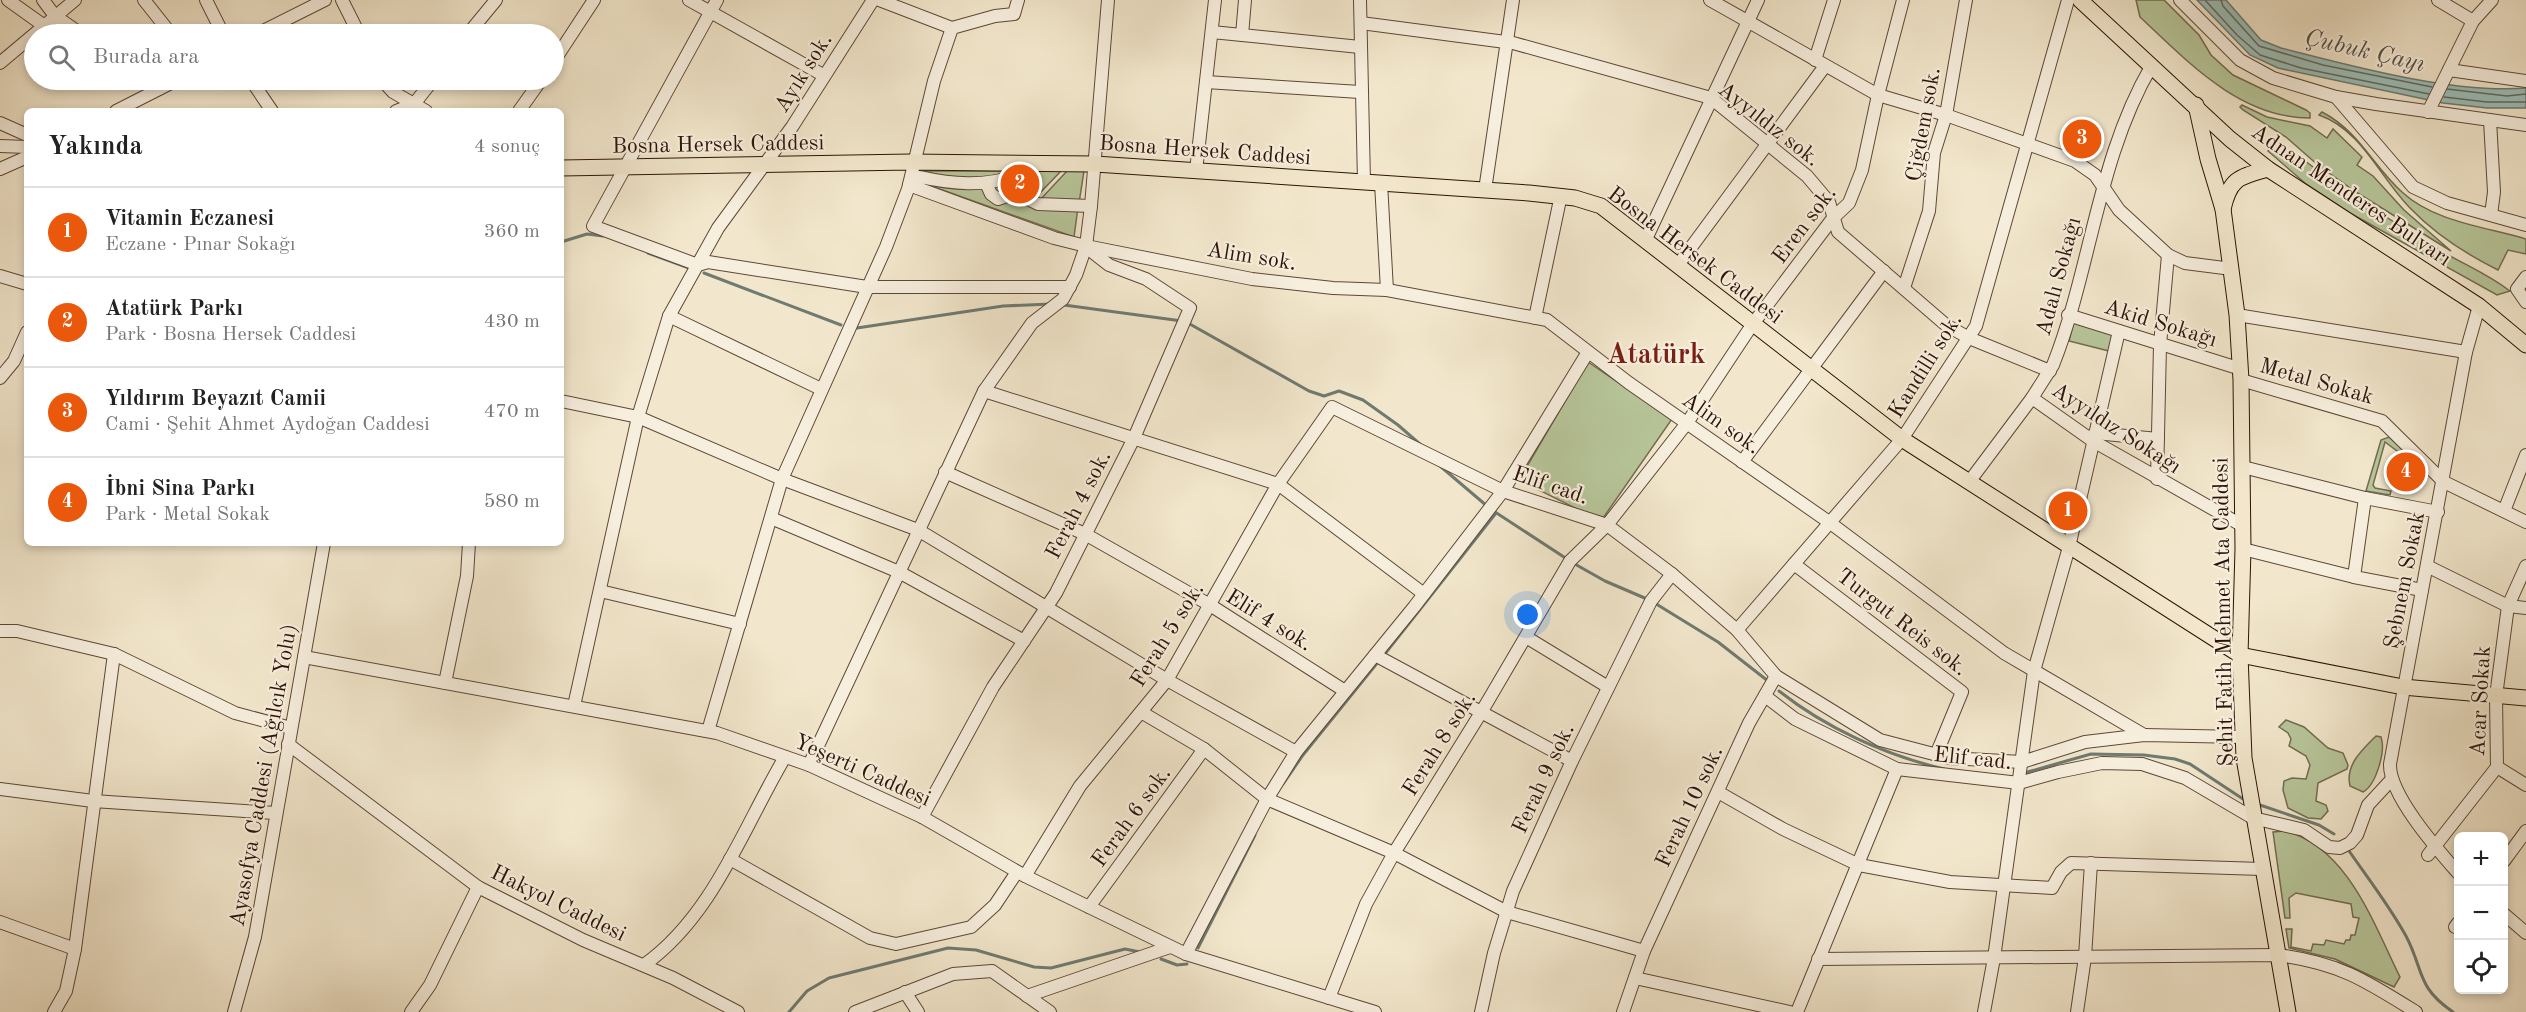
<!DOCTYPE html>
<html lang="tr">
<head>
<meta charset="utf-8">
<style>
  body { margin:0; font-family:"Old Standard TT",serif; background:#f2f2f2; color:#222 }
  .controls { position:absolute; right:18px; bottom:18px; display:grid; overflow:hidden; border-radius:9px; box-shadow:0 3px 9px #0003 }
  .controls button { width:54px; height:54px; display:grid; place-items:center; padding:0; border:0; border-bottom:2px solid #e0e0e0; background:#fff; color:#222; font:30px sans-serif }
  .you { position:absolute; left:1528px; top:615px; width:21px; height:21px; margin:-15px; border:4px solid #fff; border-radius:50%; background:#1a73e8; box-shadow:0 0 0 9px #1a73e833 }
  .badge { display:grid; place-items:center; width:39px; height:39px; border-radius:50%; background:#ea580c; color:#fff; font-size:20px; font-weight:700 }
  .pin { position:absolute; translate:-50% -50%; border:3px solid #fff; box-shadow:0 2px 6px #0006 }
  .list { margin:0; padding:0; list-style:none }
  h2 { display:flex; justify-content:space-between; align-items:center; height:78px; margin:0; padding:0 24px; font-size:26px }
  h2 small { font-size:20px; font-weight:400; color:#767676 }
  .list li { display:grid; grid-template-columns:39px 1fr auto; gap:18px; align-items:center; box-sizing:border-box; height:90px; padding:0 24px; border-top:2px solid #e0e0e0 }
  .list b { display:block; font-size:22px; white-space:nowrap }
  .list p { margin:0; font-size:20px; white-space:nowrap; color:#767676 }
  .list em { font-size:20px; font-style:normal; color:#767676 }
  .icon { flex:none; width:33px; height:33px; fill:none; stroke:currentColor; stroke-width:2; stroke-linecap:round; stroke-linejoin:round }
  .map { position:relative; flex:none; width:2526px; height:1012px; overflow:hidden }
  .search { position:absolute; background:#fff; box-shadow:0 3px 9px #0003; left:24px; top:24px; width:540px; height:66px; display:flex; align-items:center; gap:15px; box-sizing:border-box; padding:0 21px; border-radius:33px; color:#767676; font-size:22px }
  .panel { position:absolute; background:#fff; box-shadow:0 3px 9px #0003; left:24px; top:108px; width:540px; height:438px; border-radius:9px }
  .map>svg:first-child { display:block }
  .green { fill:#b7c69a; stroke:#726c50; stroke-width:1.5 }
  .water { fill:#9bbfb9; stroke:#6f7a71; stroke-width:1.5 }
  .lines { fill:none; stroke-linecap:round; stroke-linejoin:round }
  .shore { stroke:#646860; stroke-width:1.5 }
  .stream { stroke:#6f7a71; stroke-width:3 }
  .minor-casing { stroke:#5e4738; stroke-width:14 }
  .major-casing { stroke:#2c1206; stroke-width:17 }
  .minor { stroke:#f7efde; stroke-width:12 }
  .major { stroke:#f2e7cc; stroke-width:15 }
  .labels { text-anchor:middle; stroke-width:4.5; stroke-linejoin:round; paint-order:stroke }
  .street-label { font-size:22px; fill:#2c1206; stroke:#f7efde }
  .water-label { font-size:24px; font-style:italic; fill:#534f45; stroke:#f7efde }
  .district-label { font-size:28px; font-weight:bold; fill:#7a1f14; stroke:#f7efde }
</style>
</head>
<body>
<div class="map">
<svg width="2526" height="1012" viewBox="0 0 2526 1012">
  <rect width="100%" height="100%" fill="#f2e7cc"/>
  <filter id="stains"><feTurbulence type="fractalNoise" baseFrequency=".00333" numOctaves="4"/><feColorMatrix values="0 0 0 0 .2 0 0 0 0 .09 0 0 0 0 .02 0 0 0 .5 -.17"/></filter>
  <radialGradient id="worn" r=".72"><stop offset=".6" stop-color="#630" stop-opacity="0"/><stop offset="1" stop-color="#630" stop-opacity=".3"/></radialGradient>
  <g class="green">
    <path d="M2136,0h28l35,35 12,20 22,20 73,35 4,3v5c-70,0 -122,-56 -170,-101z"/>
    <path d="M2242,105l25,12 43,9 17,12 6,-9 29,28 -5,8 16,11 31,34 47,41 -95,-59 -37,-26 -33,-29 -43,-27 -3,-3z"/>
    <path d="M2322,112c38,20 50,53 80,80 32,30 84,35 124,47v15l-18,-4 -10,20c-32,-16 -62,-35 -87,-61 -31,-31 -49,-79 -92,-94z"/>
    <path d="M2271,147l9,7 4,-4 12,10 5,-2c45,34 93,65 142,94 24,14 43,21 67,39l-13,4 -147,-82 -44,-29 -38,-33z"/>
    <path d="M924,171h90l-27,10 -63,-5z"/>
    <path d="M1027,171h34l-25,26 -14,-6 -21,5 -10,-10 27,-9z"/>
    <path d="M1067,171h17l-5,32 -41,-1z"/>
    <path d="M923,183l59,2 5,11 28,1 63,10 -4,30z"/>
    <path d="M2074,321l39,13 -4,17 -40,-10z"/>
    <path d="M1588,362l84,57 -71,102 -82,-41z"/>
    <path d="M2389,437l13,12 -1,5 -16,-12 -12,43 2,3 16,3 -1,4 -24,-4 15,-51z"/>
    <path d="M2286,720l18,7 24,21 15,5 5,12 -1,4 -29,14 -2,18 10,4 2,6 -7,8 -13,-1 -20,-10 -5,-18 1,-9 8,-3 14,1 4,-14 -4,-9 -17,-10 2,-7 -3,-6 -9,-6z"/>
    <path d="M2376,736l5,1c5,14 -5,48 -18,55l-13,-6c-5,-21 12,-36 26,-50z"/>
    <path d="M2285,831c63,16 89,94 115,146l-6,10 -59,-28 -46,-11 -3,-19h6l-1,18 20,4 2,-7 11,1 2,-5 18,4 2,-4h4l1,-5h4l4,-17 -6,-1 -2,-13 -55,-11 -7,5 1,20h-5l-12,-86z"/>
  </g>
  <path class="water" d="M2197,0h29l35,40 20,8c71,18 172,46 245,40v20h-39l-44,-5 -165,-35 -28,-13z"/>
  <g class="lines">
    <g class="shore">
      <path d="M2205,0l32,35 23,20 41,13 128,26"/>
      <path d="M2221,0l2,6 36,40 64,19 109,22"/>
      <path d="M2447,89l60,7 19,-2"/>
      <path d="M2444,97l43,5h39"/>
    </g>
    <g class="stream">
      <path d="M561,242l26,-8 16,2"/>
      <path d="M648,253l41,15"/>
      <path d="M704,273l137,52"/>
      <path d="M1064,305l118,16"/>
      <path d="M1188,323l121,68 15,5 15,-5 24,9 35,25 23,20"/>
      <path d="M857,328l146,-22 48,-2"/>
      <path d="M1440,466l47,40"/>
      <path d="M1492,510l75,49"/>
      <path d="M1573,563l32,18 42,18"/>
      <path d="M1653,602l65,40 50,39"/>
      <path d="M1384,655l112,-142"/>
      <path d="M1779,691c47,37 106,64 165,78"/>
      <path d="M2024,773l67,-19 53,1 31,4 15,5 53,35"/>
      <path d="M1283,784l20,-29 75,-93"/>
      <path d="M2260,805l59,20 15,9"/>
      <path d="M2347,848c20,29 42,57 59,88 18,34 10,51 47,76"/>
      <path d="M1198,948l57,-113"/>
      <path d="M1161,959l16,6 10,-1"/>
      <path d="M789,1012l18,-21 22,-13 119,-30 28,2 58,17 17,1 74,-19 15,3"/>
    </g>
    <defs>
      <g id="minor">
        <path d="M8,0l35,25"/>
        <path d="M43,0l12,16 26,18"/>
        <path d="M144,0l27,34"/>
        <path d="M206,0l17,34"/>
        <path d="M342,0l17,34"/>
        <path d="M689,0l134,75"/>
        <path d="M717,0l-124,226 105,39 10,-3 159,25h203"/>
        <path d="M879,0l73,28"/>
        <path d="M1360,0l4,182"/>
        <path d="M1710,0l168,95 68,20 129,46 20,14 24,35 49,45 17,8 47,6"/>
        <path d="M2180,0l60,60 33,18 63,19 40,7 150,21"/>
        <path d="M2438,0l35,21"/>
        <path d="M1361,23l152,20 198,55 96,78 22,26 9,30 108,93 23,13 81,33"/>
        <path d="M1212,32l148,15"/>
        <path d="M257,34l68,-34"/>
        <path d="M468,34l28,-34"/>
        <path d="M1242,35l3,-35"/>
        <path d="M1815,60l19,-60"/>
        <path d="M554,61l40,-61"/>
        <path d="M0,63l75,-63"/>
        <path d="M2449,70l77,11"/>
        <path d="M145,80l14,9"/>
        <path d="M251,80l21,31"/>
        <path d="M382,80l11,12 33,19"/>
        <path d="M1206,82l154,10"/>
        <path d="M2336,97l77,90 34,16 79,22"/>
        <path d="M116,111l61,-31"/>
        <path d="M396,111l18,-7 19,-24"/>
        <path d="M519,111l22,-31"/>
        <path d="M2428,112l45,-91 19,-21"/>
        <path d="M2490,120l4,72 -3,23"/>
        <path d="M0,123l27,12"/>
        <path d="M0,146l27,1"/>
        <path d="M0,169l27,-12"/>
        <path d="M1196,171l19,-171"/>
        <path d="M986,183l5,11 7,5 18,-6 22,11 53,2"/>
        <path d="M1381,183l6,107"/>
        <path d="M909,185l145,53 32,8 166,33 81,9 54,2 160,30 82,63 200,139 175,131 140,82"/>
        <path d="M916,187l4,-10c32,7 64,10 95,-1l7,-13"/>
        <path d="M1485,190l28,-190"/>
        <path d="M1646,239l112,-239"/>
        <path d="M1678,265l147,-199"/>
        <path d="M0,276l27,8"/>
        <path d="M2526,277l-9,12 9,13"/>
        <path d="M1904,288l25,-77 5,-58 12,-38 20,-115"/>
        <path d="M2068,315l173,54"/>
        <path d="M2237,315l229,37"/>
        <path d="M669,316l152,73"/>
        <path d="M1535,318l26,-123"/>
        <path d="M0,378l14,-17 13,-29"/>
        <path d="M2241,380l141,41 62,61 82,40"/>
        <path d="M984,391l294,93 146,110"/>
        <path d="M2032,398l61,43 150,85"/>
        <path d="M561,401l77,16 144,62 136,51 249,150 129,72"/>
        <path d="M2095,433l63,6"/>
        <path d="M1742,462l142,-191"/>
        <path d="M2243,467l122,31 73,14"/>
        <path d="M945,472l140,62 125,71 135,86"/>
        <path d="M2157,479l3,-134 8,-90"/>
        <path d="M1969,482l63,-84 21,-33c39,-99 44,-206 99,-300"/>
        <path d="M2504,511l22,-56"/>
        <path d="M771,518l128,54 125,69"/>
        <path d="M2243,549l111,28 68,13"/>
        <path d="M1794,564l168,128 -26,63"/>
        <path d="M2427,566l81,40 18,2"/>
        <path d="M2354,577l11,-79"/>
        <path d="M600,591l140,33"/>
        <path d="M1737,630l165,-191 74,-113 92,-326"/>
        <path d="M0,631h17l97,23 121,59 56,15"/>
        <path d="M1526,637l82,50"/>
        <path d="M1375,655l197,106"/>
        <path d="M304,657l413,76 92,32 113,52 103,59 161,78 189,58"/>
        <path d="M445,683l22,-107 2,-33"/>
        <path d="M1765,696l30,23 102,50 122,14 39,-11 44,-9 40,1 43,14 68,40 51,12 25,17 11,1 10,-5 7,-8 11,-30 24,-26"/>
        <path d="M574,706l64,-289 31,-101 49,-88 74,-101 81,-127"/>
        <path d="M1141,712l63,37 63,50 127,54 113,59 137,39"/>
        <path d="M708,731l74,-252 104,-232 22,-58 26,-108 18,-53 43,-12 19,-2 4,-14"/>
        <path d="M288,744l190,143 105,53 90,38 65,34"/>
        <path d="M809,765l175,-374 48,-68 31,-24 13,-24 10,-29 5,-40 17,-206"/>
        <path d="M2497,767l29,18"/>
        <path d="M0,789l93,12 182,12"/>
        <path d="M1718,792l65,37 76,36 91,17 102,6 9,-16 10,-9 191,6"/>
        <path d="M922,817l71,-130 63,-94 78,-155 56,-130 -44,-29 -37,-14 -23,-18"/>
        <path d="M2428,855l69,-88 -1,-71 12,-90 18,-40"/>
        <path d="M730,859l140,79 26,6 75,-17 24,-22 22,-33"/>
        <path d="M2504,861l22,-30"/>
        <path d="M2458,873c-20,-23 -69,-78 -68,-109l76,-412 13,-46"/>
        <path d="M1025,876l55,-90 87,-106 111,-196 54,-77 171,84 104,34 65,49 65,56 39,46 104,64 69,18 73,4 63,-20 59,-7 98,2"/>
        <path d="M1089,907l115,-158"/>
        <path d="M2504,914l22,19"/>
        <path d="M0,922l75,27"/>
        <path d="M2455,927l3,-4"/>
        <path d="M1186,954l81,-155 29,-47 118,-145 89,-116 85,-139"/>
        <path d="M1818,959l460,-4c61,8 87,25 138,57"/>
        <path d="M644,965c69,-49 99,-137 141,-208"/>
        <path d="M1635,978l155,34"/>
        <path d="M905,992l13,20"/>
        <path d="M1027,996l143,-49"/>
        <path d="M1329,998l37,-94 28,-51 88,-142 88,-150 37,-36 80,-102 65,-98 81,-107 16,-15 13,-33 16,-75 25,-95"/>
        <path d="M54,1012l12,-21 9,-42 39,-295"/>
        <path d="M234,1012l21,-75 69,-394"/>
        <path d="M411,1012l19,-27 48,-98"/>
        <path d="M855,1012l98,-38 39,-3 58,41"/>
        <path d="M1481,1012l13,-59 19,-62 59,-130 79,-160 21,-27"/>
        <path d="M1623,1012l21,-61 105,-228 27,-47"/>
        <path d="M1797,1012l100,-243"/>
        <path d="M1984,1012l10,-54 40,-287 35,-124 50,-216"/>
        <path d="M2077,1012l8,-55 6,-94"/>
      </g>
      <g id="major">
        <path d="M2080,0l150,139 38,30 211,137 47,39"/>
        <path d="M2196,105l12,54 15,50c7,-31 16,-32 45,-40"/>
        <path d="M561,168l349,-6 185,2 434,29 46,5 26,8 301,233 338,216 163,32 123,11"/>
        <path d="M2223,209l14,106 4,65 2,169 -3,106 4,103 44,254"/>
      </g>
    </defs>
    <use href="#minor" class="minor-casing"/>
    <use href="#major" class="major-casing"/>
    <use href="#minor" class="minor"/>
    <use href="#major" class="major"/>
  </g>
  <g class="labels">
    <g class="street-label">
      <text transform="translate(802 72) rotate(-58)" y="8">Ayık sok.</text>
      <text transform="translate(1770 123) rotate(38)" y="8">Ayyıldız sok.</text>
      <text transform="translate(1922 124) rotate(-80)" y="8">Çiğdem sok.</text>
      <text transform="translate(718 143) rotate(-1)" y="8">Bosna Hersek Caddesi</text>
      <text transform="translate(1205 149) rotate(4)" y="8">Bosna Hersek Caddesi</text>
      <text transform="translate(2352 194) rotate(34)" y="8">Adnan Menderes Bulvarı</text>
      <text transform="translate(1803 224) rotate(-53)" y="8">Eren sok.</text>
      <text transform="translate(1696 254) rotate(37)" y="8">Bosna Hersek Caddesi</text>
      <text transform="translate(1252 255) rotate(9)" y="8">Alim sok.</text>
      <text transform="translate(2057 276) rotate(-75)" y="8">Adalı Sokağı</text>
      <text transform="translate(2161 322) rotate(17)" y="8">Akid Sokağı</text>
      <text transform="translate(1924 365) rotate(-58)" y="8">Kandilli sok.</text>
      <text transform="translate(2317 380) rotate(16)" y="8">Metal Sokak</text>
      <text transform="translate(1722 422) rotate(35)" y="8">Alim sok.</text>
      <text transform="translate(2117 427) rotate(33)" y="8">Ayyıldız Sokağı</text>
      <text transform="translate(1551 484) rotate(19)" y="8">Elif cad.</text>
      <text transform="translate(1077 504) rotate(-63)" y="8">Ferah 4 sok.</text>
      <text transform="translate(2403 580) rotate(-79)" y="8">Şebnem Sokak</text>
      <text transform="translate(2222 612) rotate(-91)" y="8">Şehit Fatih Mehmet Ata Caddesi</text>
      <text transform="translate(1270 619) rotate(32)" y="8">Elif 4 sok.</text>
      <text transform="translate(1903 621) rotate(38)" y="8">Turgut Reis sok.</text>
      <text transform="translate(1166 634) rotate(-58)" y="8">Ferah 5 sok.</text>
      <text transform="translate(2479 701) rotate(-87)" y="8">Acar Sokak</text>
      <text transform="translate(1438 743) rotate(-58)" y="8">Ferah 8 sok.</text>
      <text transform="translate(1973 757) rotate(6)" y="8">Elif cad.</text>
      <text transform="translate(863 769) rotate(24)" y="8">Yeşerti Caddesi</text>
      <text transform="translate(262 775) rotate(-80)" y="8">Ayasofya Caddesi (Ağılcık Yolu)</text>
      <text transform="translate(1542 778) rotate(-65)" y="8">Ferah 9 sok.</text>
      <text transform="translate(1688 806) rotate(-65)" y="8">Ferah 10 sok.</text>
      <text transform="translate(1130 816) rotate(-54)" y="8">Ferah 6 sok.</text>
      <text transform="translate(559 902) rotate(26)" y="8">Hakyol Caddesi</text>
    </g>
    <g class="water-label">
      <text transform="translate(2365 50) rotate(13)" y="8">Çubuk Çayı</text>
    </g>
    <g class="district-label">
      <text x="1656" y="363">Atatürk</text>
    </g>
  </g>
  <rect width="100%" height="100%" filter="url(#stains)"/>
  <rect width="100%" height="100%" fill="url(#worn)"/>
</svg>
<div class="controls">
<button>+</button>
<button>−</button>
<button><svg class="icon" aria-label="locate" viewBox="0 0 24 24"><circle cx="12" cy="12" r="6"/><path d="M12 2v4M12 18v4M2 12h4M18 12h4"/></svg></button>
</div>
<div class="you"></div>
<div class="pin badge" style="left:2068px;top:511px">1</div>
<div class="pin badge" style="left:1020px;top:184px">2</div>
<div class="pin badge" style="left:2082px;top:139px">3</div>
<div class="pin badge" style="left:2406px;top:472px">4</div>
<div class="search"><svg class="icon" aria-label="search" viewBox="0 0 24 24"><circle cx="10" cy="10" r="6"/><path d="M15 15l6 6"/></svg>Burada ara</div>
<section class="panel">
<h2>Yakında<small>4 sonuç</small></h2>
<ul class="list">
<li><span class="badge">1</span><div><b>Vitamin Eczanesi</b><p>Eczane · Pınar Sokağı</p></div><em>360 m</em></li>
<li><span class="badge">2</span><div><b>Atatürk Parkı</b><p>Park · Bosna Hersek Caddesi</p></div><em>430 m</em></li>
<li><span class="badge">3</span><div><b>Yıldırım Beyazıt Camii</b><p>Cami · Şehit Ahmet Aydoğan Caddesi</p></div><em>470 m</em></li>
<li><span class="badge">4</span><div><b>İbni Sina Parkı</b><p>Park · Metal Sokak</p></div><em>580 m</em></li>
</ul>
</section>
</div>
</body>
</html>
